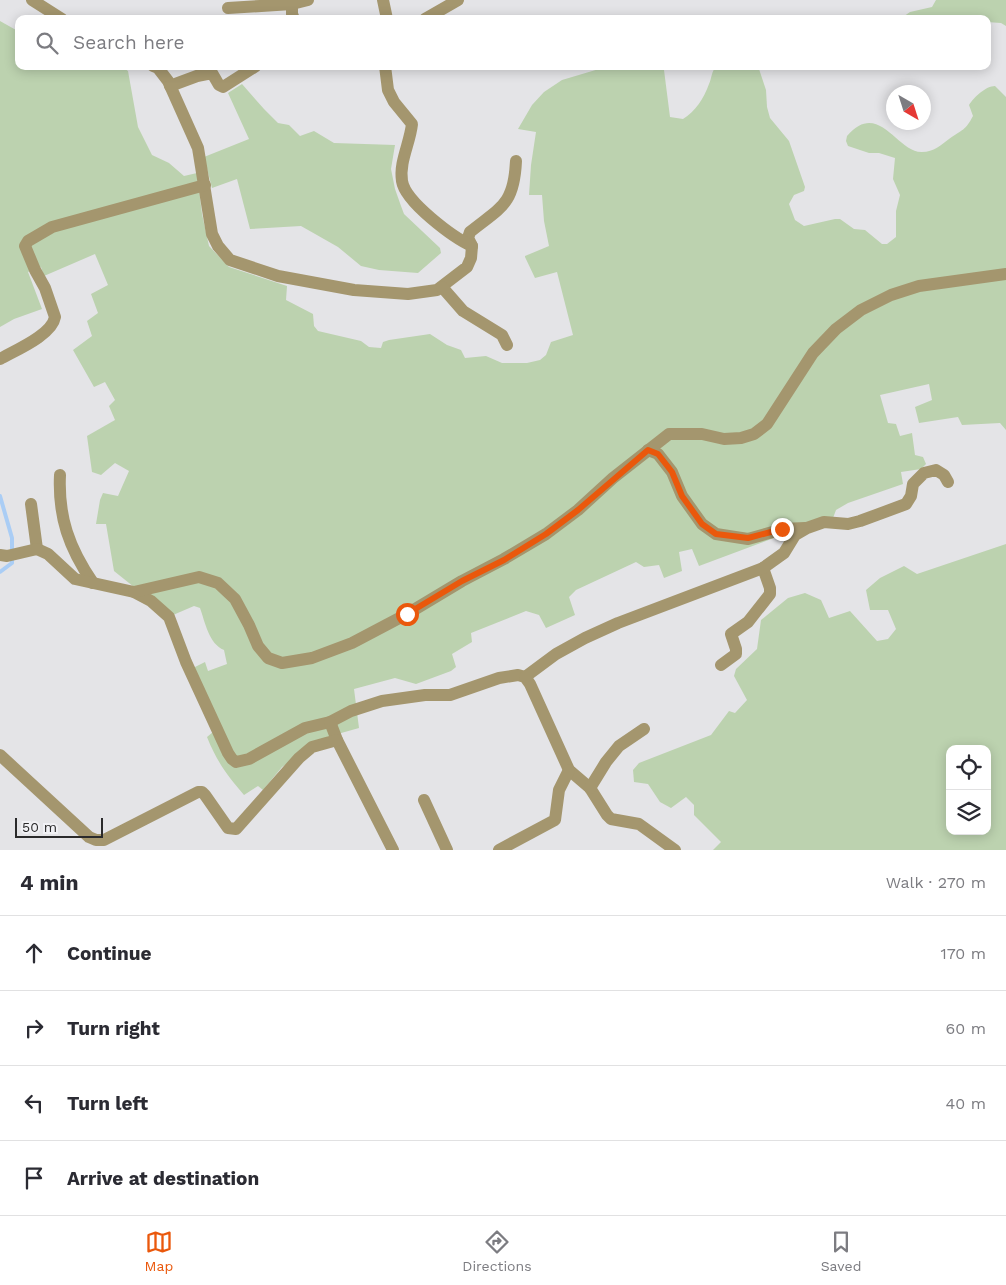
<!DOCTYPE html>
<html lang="en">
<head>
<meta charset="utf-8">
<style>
  body { margin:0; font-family:"Work Sans",sans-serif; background:#f2f2f3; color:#2b2b33 }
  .controls { position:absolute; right:15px; bottom:15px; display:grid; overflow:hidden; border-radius:10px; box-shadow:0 2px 12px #0003 }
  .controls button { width:45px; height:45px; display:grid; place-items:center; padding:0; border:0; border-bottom:1px solid #e1e1e2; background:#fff; color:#2b2b33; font:25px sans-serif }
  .compass { position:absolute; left:886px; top:85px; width:45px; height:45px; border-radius:50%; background:#fff; box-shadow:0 2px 12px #0003; rotate:141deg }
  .scale { position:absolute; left:15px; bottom:12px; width:88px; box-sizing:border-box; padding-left:5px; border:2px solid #2a2a2b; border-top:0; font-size:14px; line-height:18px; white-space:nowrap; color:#2a2a2b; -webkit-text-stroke:4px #f1f1f5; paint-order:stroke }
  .stop { position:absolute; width:15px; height:15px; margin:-11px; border:4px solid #ea580c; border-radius:50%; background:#fff }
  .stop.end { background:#ea580c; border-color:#fff; box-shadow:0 1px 5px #0008 }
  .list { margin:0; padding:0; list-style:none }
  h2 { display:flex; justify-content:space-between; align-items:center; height:65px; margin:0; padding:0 20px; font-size:21px }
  h2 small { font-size:16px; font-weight:400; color:#7c7c81 }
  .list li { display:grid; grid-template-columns:32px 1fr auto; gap:15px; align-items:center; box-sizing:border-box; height:75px; padding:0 20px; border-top:1px solid #e1e1e2 }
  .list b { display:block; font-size:19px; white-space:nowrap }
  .list em { font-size:16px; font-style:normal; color:#7c7c81 }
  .icon { flex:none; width:28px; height:28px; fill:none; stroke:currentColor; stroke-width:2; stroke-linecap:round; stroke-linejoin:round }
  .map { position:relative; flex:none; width:1006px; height:850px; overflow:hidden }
  .search { position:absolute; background:#fff; box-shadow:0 2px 12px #0003; left:15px; right:15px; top:15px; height:55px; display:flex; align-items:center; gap:12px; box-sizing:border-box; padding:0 18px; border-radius:10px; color:#7c7c81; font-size:19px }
  .sheet { height:365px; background:#fff }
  nav { display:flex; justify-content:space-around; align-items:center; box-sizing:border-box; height:70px; border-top:1px solid #e1e1e2; background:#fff; font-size:14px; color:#7c7c81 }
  nav a { display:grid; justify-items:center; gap:2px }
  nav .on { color:#ea580c }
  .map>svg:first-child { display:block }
  .green { fill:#bcd2af; fill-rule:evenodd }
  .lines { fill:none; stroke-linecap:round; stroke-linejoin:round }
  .stream { stroke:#aacdf5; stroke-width:4 }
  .minor { stroke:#a4966e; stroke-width:12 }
  .route { stroke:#ea580c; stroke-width:6 }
</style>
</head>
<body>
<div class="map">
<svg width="1006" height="850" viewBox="0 0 1006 850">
  <rect width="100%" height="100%" fill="#e4e4e7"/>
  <g class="green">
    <path d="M936,0h70v26l-5,-3 -14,-1v-3h-87l10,-7 22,-5z"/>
    <path d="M0,21l16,9 3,-4v40h102l7,5 10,56 14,28 17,8 15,13 13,-3 5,41 7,32 20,21 58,19 -1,14 27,14 1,12 4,5 43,10 8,6 12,1 2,-6 6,-2 41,-6 17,11 14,5 4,8 21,-2 16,7h25l13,-3 6,-5 5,-13 22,-7 -16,-63 -22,6 -10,-21v-1l24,-10 -5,-25 -2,-26h-13l2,-30 5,-33 -18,-3 14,-24 12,-13 18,-12 47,-14h52l3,4 6,47 13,2c12,-7 21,-21 26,-35 3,-6 2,-13 8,-18h41l8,24 1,17 3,11 19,23 16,46 -1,4 -10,4 -5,9 6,16 9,6 31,-7h5l14,10 11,1 17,14h5l9,-7v-26l4,-16 -7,-16 2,-21 -16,-5h-10l-21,-7 -2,-5 1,-5c32,-37 50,17 75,16 12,0 19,-7 27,-13 14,-10 16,-8 24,-23l-4,-11c5,-8 17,-19 26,-19l11,11v333l-6,-7 -38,2 -4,-8 -39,6 -4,-16 17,-7 -3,-16 -49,11 8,28 8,1 4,12 12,-3 3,22 8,2 3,7 -5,5 -20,3 2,12 -55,19 -12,7 -3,8 -46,15 -88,33 -7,-17 -13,3 3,19 -18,7 -5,-13 -15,2 -8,-5 -60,28 -7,7 6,18 -29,13 -7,-13 -13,-4 -55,22 1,9 -20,12 4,13 -5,4 -35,13 -21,-6 -41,11 5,39 -32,9 -45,30 -19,23 -5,-4 -14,9c-17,-20 -27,-33 -37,-58l6,-5 -26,-61 18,-9 3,9 19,-7 -3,-14c-15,-6 -19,-28 -24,-42l-6,-2 -21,9 -39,-28 -20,-16 -8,-47h-10l4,-24 3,-7 15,3 11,-25 -14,-8 -14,12 -9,-3 -5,-36 28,-16 -6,-14 6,-6 -10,-18 -11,5 -21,-37 19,-14 -5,-15 11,-8 -7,-19 17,-9 -13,-31 -51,22 -3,-9 -13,5 14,37 -28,10 -14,8z"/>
    <path d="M242,84l22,25 14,14 11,2 11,11 14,-5 20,12 61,2 -4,24 4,20 6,17 3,8 36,34 1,5 -23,20 -39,-3 -18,-4 -23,-19 -37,-21 -51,3 -13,-50 -25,9 -8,-31 45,-18 -21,-46z"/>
    <path d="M1006,544v306h-293l8,-8 -27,-27v-10l-8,-8 -15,11 -11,-6 -12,-18 -14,-2 -1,-12 6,-7 72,-28 18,-24 6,2 12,-13 -13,-24 2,-7 21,-20 4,-29 27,-22 17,-5 16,7 8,18 21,-7 27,30 11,-2 8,-10 -8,-19h-18l-4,-20 14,-12 24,-12 13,8zM950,749h37v82h-37z"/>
  </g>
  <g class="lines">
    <path class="stream" d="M0,496l12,42v25l-12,9"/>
    <g class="minor">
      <path d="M32,0l30,19"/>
      <path d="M383,0l4,19"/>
      <path d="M292,4v10l2,5"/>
      <path d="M228,8l64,-4 16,-4"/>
      <path d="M425,19l33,-19"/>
      <path d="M153,66l5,2 10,13 30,67 14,86 6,12 12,14 48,16 76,14 54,4 29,-4 30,-23 4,-9 1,-12 -4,-8 2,-6c31,-25 44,-27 46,-71"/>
      <path d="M385,66l3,24 6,12 18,22c-2,19 -13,38 -10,57 3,21 52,57 70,65"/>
      <path d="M170,86l27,-10 15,-3 7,12 4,2 33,-21"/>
      <path d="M442,287l21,24 39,24 5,10"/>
      <path d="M0,359c16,-9 52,-24 55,-42l-10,-29 -10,-18 -10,-24 3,-5 24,-14 153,-42"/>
      <path d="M648,450l10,4 14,18 10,24 20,28 14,10 32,5 35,-10 22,-1"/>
      <path d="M60,475c-2,42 9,73 33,108"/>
      <path d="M31,504l6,45"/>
      <path d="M0,555l7,1 30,-7 11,5 27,25 59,13 17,9 18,16 17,45 42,91 4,6 4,3 13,-3 56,-31 25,-6 21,-11 31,-10 43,-6h25l49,-17 19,-3 7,2 5,7 39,86 21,18 17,27 4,4 28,5 36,26"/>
      <path d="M134,592l65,-15 19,6 17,16 14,26 9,21 10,12 14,5 30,-5 40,-15 55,-29 55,-33 42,-22 42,-25 32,-24 35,-32 56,-44h33l22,5 17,-1 13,-4 13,-10 46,-71 23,-24 25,-19 30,-15 28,-9 87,-12"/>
      <path d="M721,665l15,-11v-5l-5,-15 17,-12 22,-28v-6l-7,-20"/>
      <path d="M525,677l31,-23 29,-16 33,-15 145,-55 21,-15 11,-18 12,-7 17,-6 24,2 12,-3 46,-17 5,-8 2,-12 11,-11 12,-3 8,5 4,7"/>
      <path d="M330,722l7,18 56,110"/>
      <path d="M0,755l89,82 7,3h8l94,-48h4l3,3 23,33 8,1 63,-71 13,-11 25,-7"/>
      <path d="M590,788l16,-26 13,-16 25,-17"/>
      <path d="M424,800l23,50"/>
      <path d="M499,850l56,-30 4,-30 10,-20"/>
    </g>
  </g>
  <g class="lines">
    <path class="route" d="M407,614l55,-33 42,-21 42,-26 32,-24 70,-60 10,4 14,18 10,24 20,28 14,10 32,4 34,-9"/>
  </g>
</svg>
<div class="controls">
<button><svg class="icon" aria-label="locate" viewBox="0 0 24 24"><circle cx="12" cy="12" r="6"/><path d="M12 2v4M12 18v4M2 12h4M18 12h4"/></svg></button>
<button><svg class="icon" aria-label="layers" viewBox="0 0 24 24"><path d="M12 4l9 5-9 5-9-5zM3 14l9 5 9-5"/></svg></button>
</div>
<svg class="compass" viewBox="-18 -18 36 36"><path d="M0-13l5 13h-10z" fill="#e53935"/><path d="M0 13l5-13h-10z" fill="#7c7c81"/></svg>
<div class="scale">50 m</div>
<div class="stop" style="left:407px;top:614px"></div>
<div class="stop end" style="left:782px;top:529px"></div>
<div class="search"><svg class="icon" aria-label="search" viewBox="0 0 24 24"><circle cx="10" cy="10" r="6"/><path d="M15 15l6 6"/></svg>Search here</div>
</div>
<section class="sheet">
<h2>4 min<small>Walk · 270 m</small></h2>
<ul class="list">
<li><svg class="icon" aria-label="ahead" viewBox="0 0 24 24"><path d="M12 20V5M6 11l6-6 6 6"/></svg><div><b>Continue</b></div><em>170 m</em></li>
<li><svg class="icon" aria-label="right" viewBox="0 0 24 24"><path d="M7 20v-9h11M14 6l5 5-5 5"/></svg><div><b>Turn right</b></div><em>60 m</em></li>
<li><svg class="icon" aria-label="left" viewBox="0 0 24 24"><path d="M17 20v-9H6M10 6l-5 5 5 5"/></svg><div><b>Turn left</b></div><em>40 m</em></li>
<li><svg class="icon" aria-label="arrive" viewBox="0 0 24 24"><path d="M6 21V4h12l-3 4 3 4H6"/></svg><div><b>Arrive at destination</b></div></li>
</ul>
</section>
<nav>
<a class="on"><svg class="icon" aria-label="map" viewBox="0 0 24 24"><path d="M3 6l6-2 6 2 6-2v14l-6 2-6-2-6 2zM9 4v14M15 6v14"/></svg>Map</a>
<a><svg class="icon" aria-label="directions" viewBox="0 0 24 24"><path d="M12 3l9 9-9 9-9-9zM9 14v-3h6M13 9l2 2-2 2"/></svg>Directions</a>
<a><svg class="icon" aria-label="saved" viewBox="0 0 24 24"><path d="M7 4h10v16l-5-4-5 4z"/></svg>Saved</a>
</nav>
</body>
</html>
